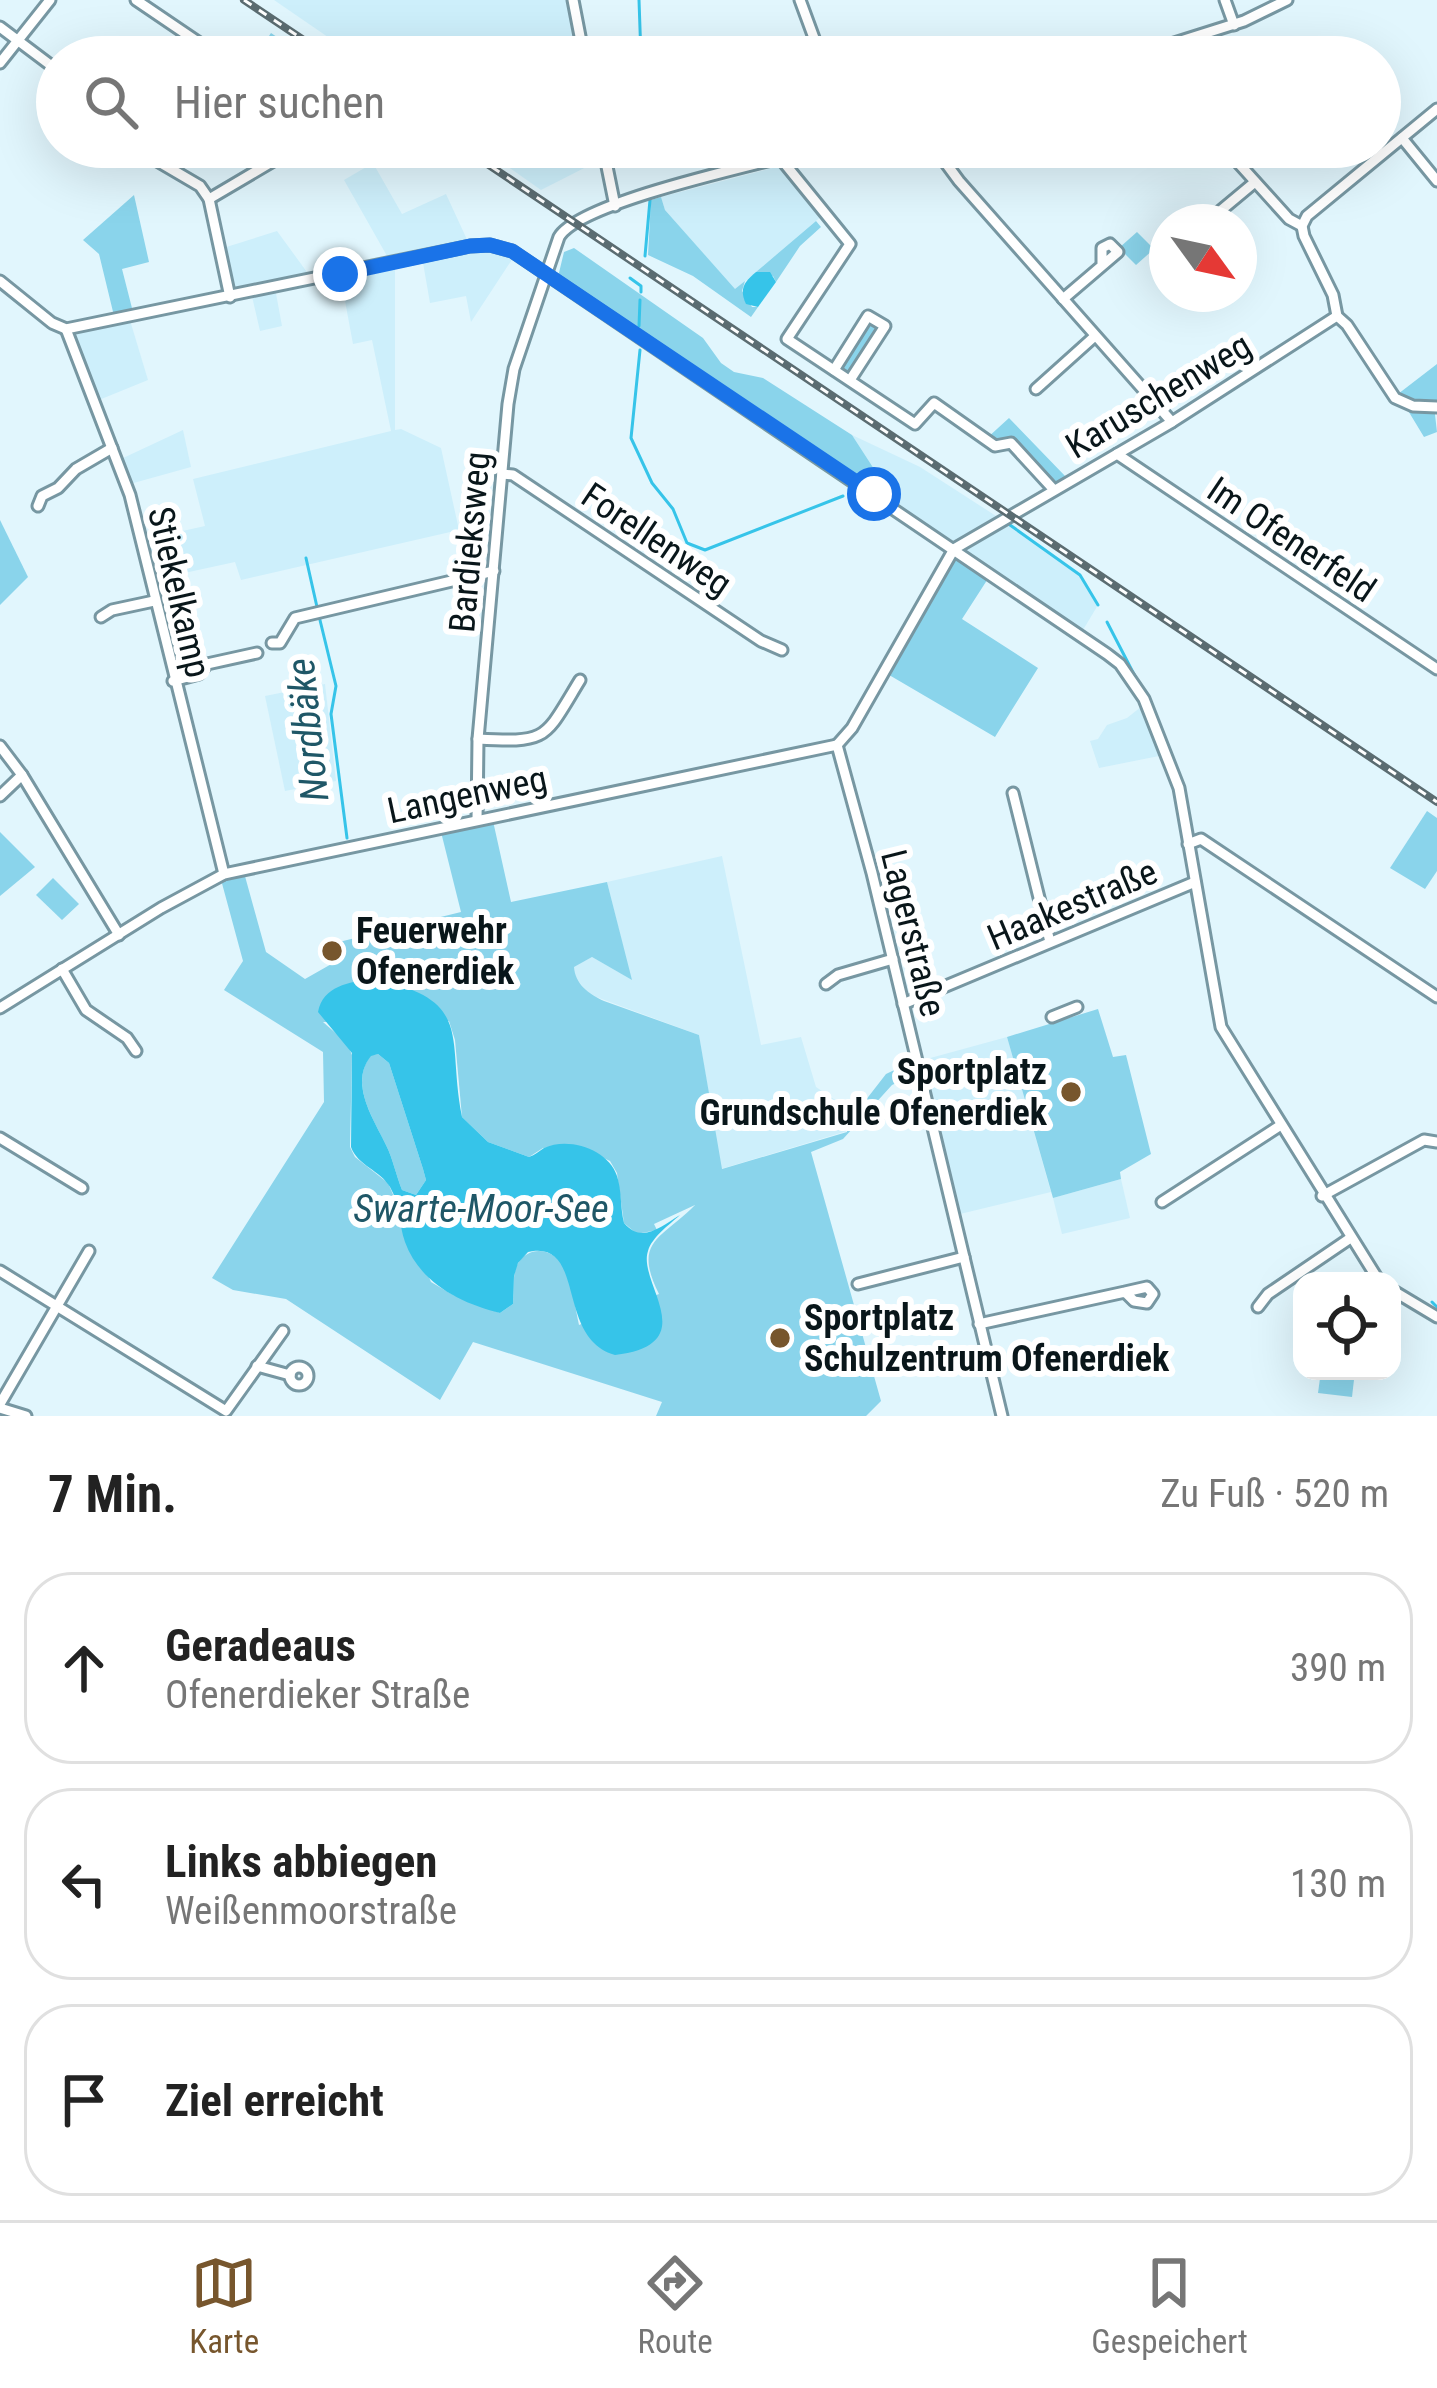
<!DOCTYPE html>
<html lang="de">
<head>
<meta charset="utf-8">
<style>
  body { margin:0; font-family:"Roboto Condensed",sans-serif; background:#f6f6f6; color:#222 }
  .controls { position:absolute; right:36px; bottom:36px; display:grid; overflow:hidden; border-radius:24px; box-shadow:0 12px 48px #0002 }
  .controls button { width:108px; height:108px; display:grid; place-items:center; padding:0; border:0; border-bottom:3px solid #e0e0e0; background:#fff; color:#222; font:60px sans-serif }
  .compass { position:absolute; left:1149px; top:204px; width:108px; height:108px; border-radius:50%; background:#fff; box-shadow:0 12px 48px #0002; rotate:123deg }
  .stop { position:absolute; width:36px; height:36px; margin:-27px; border:9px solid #1a73e8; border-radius:50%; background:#fff }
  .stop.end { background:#1a73e8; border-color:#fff; box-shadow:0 3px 12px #0008 }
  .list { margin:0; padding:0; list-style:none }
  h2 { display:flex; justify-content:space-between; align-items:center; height:156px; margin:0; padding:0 48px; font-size:51px }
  h2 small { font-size:39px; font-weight:400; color:#767676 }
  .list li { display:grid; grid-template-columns:78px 1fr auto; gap:36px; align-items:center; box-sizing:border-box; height:192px; margin:0 24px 24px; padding:0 24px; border:3px solid #e0e0e0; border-radius:48px }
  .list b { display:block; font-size:45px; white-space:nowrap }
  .list p { margin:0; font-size:39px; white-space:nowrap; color:#767676 }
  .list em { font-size:39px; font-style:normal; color:#767676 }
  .icon { flex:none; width:66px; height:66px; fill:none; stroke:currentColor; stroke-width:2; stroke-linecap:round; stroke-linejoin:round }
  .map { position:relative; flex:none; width:1437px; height:1416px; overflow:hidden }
  .search { position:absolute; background:#fff; box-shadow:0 12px 48px #0002; left:36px; right:36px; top:36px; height:132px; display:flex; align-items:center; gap:30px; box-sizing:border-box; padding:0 42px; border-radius:66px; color:#767676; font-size:45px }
  .sheet { height:804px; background:#fff }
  nav { display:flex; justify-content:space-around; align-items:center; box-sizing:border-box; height:168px; border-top:3px solid #e0e0e0; background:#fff; font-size:33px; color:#767676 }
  nav a { display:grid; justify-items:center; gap:6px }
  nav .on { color:#77562d }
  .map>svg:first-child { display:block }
  .built { fill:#cdeffb }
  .green { fill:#8ad4eb; fill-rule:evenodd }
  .water { fill:#36c4e9; fill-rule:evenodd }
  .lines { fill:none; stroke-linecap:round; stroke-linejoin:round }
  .stream { stroke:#36c4e9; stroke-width:3 }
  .street-casing { stroke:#7797a2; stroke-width:15 }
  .street { stroke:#fff; stroke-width:9 }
  .rail-casing { stroke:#5b6c71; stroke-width:8 }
  .rail { stroke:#fff; stroke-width:3; stroke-dasharray:9; stroke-linecap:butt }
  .route { stroke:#1a73e8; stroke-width:15 }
  .poi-dot { fill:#77562d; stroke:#fff; stroke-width:4.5 }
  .labels { text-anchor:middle; stroke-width:12; stroke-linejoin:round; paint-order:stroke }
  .street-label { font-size:36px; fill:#09161a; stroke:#fff }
  .poi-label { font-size:36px; font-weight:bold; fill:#09161a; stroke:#fff; text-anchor:start }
  .water-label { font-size:39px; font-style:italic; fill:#1f5767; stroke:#fff }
</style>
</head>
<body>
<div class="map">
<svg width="1437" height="1416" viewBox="0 0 1437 1416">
  <rect width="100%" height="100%" fill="#e1f6fd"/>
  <g class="built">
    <path d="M274,0h293l12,57h-222z"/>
    <path d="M480,147h119l3,12 -61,31z"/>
    <path d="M373,163l29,51 44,-20 24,52h20l25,9 -44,67 -5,-26 -36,7 -8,-46 -27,7v166l6,-1 40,19 18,82 -218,50 -6,-18 -83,18 -10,-40 63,-14 -12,-47 198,-48 -19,-91 -19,4 -13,-70 51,-11 -47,-83z"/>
    <path d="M780,166l44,48 -89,76 -70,-80 -4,-13z"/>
    <path d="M277,231l35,48 -37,9 7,38 -22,5 -9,-39 -21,5 -10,-48z"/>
    <path d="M129,317l19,63 -54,22 -28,-73z"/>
    <path d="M183,430l8,37 -61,17 -9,-25z"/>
    <path d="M852,435l68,32 76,49 -42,28 -56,-38z"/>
    <path d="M1002,519l78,56 18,30 -18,30 -126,-86z"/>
    <path d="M325,684l11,97 -51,10 -20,-95z"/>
    <path d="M1146,703l23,51 -70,14 -9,-27 8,-2 9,-14 20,-7z"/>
    <path d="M722,856l39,189 40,-8 15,50 31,21v23l-126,38 -22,-134 -108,-40 -17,-18 -1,-10 19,-10 39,22 -24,-97z"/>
    <path d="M1007,1037l44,155 -91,22 -37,-154z"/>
    <path d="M1121,1179l9,39 -68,16 -9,-36z"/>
  </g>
  <g class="green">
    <path d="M271,33l34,23 -1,1h-49z"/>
    <path d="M134,195l15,67 -27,7 12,47 -19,4 -16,-66 -16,-14z"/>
    <path d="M661,197l4,13 70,79 10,-8 -3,10 10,16h6l-7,10 -58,-41 -45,-21 3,-55z"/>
    <path d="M816,221l5,6 -21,19 -24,36 -3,-6 -17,-4z"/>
    <path d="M1137,232l17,17 -18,16 -17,-17z"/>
    <path d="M574,248l129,90 18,25 13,9 29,6 89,57 46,71 -341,-225 7,-29z"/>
    <path d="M868,316l17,10 -35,54 -16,-10z"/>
    <path d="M1437,364v41l-3,1 3,26 -13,5 -26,-43z"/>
    <path d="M1009,418l57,59 -12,7 -42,-41 -17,3 -9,-7z"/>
    <path d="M0,520l28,57 -28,28z"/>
    <path d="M954,549l37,25 -29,45 76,49 -43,69 -111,-65z"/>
    <path d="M1427,811l10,7v53l-12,18 -35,-21z"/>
    <path d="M493,821l18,81 96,-20 25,98 -40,-23 -18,10c1,17 15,27 30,34l95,34 23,134 125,-37 1,-9 38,-49 25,-12 3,13 -22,10 -49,54 -32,13 70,249 -15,15h-210l6,-14 -189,-60 -33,58 -154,-101 -53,-9 -21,-12 112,-176 -1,-50 -99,-62 19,-29 -23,-85 23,-7 23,83 39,27 37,-21 -3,-16 122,-30 -20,-80zM449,1021l6,19 7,77 26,25 41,15 14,-9 33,-3 34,16 7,12 7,50 13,11 20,-4 -3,-6 41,-19c-33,34 -63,35 -36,89l-80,31c-4,-19 -7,-41 -15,-58 -10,-19 -36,-23 -47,-2 -5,11 -3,27 -4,39l-13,9 -47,-18 -22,-13 -43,-99 -33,-26 -5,-10 2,-92 -5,-12 -24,-21z"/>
    <path d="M0,832l35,35 -35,29z"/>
    <path d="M53,878l26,26 -17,16 -26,-25z"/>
    <path d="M1098,1009l15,48 13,-2 25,99 -31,18 1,7 -68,19 -46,-161z"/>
    <path d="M378,1054l11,9 34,106 3,11 -10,15 -14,-5c-6,-15 -9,-31 -16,-45 -13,-27 -37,-62 -15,-90z"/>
    <path d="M1321,1371h34l-3,26 -34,-4z"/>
  </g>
  <g class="water">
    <path d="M756,272h14l6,10 -18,25 -12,-3c-7,-15 -2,-22 10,-32z"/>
    <path d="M372,979c104,20 74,58 90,138l26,25 41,15c6,-2 10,-6 15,-9 25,-12 65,2 73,28 5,15 3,31 7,47 18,21 36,4 56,-8 -11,10 -28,22 -32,36 -11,32 57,93 -33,104 -60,-17 -28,-116 -87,-103l-10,11 -4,13 -1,28 -13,9c-40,-10 -80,-30 -95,-71 -6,-17 -5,-38 -15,-55 -10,-17 -32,-21 -39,-40l1,-94 -34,-41c5,-26 31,-30 54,-33zM378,1054l11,9 34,106 3,11 -10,15 -14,-5c-6,-15 -9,-31 -16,-45 -13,-27 -37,-62 -15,-89z"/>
  </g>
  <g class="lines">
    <g class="stream">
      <path d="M639,0l2,57"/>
      <path d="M645,256l5,-56"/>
      <path d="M630,278l11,8v6"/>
      <path d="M639,326l1,-26"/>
      <path d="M640,350l-9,88 21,45 21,26 14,34 18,7 138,-54"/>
      <path d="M875,492l13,-1"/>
      <path d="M1010,525l70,50 18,30"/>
      <path d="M306,558l11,49"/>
      <path d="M319,616l17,70 -5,28 16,124"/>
      <path d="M1107,622l32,62"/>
      <path d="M1155,714l13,32"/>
      <path d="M1432,1302l5,5"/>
    </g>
    <defs>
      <g id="street">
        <path d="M136,0l84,57"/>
        <path d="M573,0l11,57"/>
        <path d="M800,0l21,57"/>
        <path d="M1225,0l9,25"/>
        <path d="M0,27l57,43"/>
        <path d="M1130,57l114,-36 43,-21"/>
        <path d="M0,63l50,-63"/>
        <path d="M1402,138l35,43"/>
        <path d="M164,147l-10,12 46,27 9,13 21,98"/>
        <path d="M603,147l12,59"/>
        <path d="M934,147l25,34 213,241"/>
        <path d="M1224,147l65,72 13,7"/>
        <path d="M781,159l69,85 -63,95 128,85 19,-21 61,43 16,-3 43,47"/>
        <path d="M209,199l88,-52"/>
        <path d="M1207,222l48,-40"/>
        <path d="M0,281l52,42 14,6 404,-83 20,-1 22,6 595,403 13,10 24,35 35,89 42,239 158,254"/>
        <path d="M1063,299l55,-47 -8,-8 -8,4v15"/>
        <path d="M1337,316l10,9 48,73 18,8 24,1"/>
        <path d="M66,329l64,166 94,379"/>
        <path d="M834,370l34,-54 17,10 -35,54"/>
        <path d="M1036,389l59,-53"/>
        <path d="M1117,454l320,215"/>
        <path d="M502,474l11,1 248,166 21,9"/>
        <path d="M38,506l4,-10 16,-8 18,-19 36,-21"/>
        <path d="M101,617l11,-7 42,-9"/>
        <path d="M272,643h8l15,-25 199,-47"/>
        <path d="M173,681l26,-7 8,-10 50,-11"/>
        <path d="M478,739c71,4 66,0 102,-59"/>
        <path d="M837,745l15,-17 102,-179 218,-127 165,-106 -4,-21 -29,-59 -2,-10 5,-10 130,-107"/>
        <path d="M837,745l35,128 130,543"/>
        <path d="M0,746l22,29 97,160"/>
        <path d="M1013,793l37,149"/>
        <path d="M0,796l22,-21"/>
        <path d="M477,820l1,-81 30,-335 6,-35 45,-132c22,-37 215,-76 264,-90"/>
        <path d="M1188,844l13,-5 236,158"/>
        <path d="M62,969l24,41 41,28 9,13"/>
        <path d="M826,984l12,-9 55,-16"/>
        <path d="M903,1004l292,-122"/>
        <path d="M0,1008l161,-100 63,-34 613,-129"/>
        <path d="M1052,1017l25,-10"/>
        <path d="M0,1138l82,50"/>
        <path d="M1322,1196l102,-56 13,2"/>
        <path d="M1162,1202l119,-77"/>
        <path d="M0,1271l226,140 57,-80"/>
        <path d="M858,1284l106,-27"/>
        <path d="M1392,1290l45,27"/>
        <path d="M1258,1307l10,-13 81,-55"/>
        <path d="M979,1324l146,-32 9,9 13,2 6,-9 -6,-7 -22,5"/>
        <path d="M257,1366l33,9"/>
        <circle cx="299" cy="1376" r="9"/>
        <path d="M0,1404l89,-153"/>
        <path d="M0,1408l26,8"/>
      </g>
    </defs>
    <use href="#street" class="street-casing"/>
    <use href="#street" class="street"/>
    <defs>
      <g id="rail">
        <path d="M244,0l85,57"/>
        <path d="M462,147l975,655"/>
      </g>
    </defs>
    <use href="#rail" class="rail-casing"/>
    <use href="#rail" class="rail"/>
  </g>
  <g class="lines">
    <path class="route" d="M340,274l130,-28 20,-1 22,6 362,243"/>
  </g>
  <g class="poi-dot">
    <circle cx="332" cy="951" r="12"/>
    <circle cx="1071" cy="1092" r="12"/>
    <circle cx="780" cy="1338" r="12"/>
  </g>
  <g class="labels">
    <g class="street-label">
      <text transform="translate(1158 395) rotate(-31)" y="13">Karuschenweg</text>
      <text transform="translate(657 539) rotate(34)" y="13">Forellenweg</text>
      <text transform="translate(1292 539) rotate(34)" y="13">Im Ofenerfeld</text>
      <text transform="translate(469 542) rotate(-85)" y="13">Bardieksweg</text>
      <text transform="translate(180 592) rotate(77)" y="13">Stiekelkamp</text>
      <text transform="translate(467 794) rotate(-12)" y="13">Langenweg</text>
      <text transform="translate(1072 904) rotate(-23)" y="13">Haakestraße</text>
      <text transform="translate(914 933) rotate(76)" y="13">Lagerstraße</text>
    </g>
    <g class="poi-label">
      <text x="356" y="943">Feuerwehr<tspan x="356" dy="41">Ofenerdiek</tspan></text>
      <text x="1047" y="1084" text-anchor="end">Sportplatz<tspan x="1047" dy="41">Grundschule Ofenerdiek</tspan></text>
      <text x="804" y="1330">Sportplatz<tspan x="804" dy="41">Schulzentrum Ofenerdiek</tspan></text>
    </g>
    <g class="water-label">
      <text transform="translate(307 730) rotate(-96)" y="14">Nordbäke</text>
      <text x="481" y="1222">Swarte-Moor-See</text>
    </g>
  </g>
</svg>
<div class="controls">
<button><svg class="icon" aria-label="locate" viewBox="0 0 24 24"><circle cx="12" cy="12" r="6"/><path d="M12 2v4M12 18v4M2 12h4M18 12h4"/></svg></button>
</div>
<svg class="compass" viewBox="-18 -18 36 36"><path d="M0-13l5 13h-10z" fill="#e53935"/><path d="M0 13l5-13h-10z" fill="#767676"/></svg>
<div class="stop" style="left:874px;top:494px"></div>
<div class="stop end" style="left:340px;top:274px"></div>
<div class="search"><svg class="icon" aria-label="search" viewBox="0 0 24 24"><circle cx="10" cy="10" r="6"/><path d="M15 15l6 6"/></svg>Hier suchen</div>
</div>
<section class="sheet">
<h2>7 Min.<small>Zu Fuß · 520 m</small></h2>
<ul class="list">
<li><svg class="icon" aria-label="ahead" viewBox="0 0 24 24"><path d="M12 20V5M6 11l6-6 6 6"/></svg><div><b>Geradeaus</b><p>Ofenerdieker Straße</p></div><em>390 m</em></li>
<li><svg class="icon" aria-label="left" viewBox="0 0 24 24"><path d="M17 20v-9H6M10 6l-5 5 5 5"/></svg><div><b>Links abbiegen</b><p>Weißenmoorstraße</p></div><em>130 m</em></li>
<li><svg class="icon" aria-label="arrive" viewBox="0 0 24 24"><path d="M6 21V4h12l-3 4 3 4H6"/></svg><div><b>Ziel erreicht</b></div></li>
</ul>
</section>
<nav>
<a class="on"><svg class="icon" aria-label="map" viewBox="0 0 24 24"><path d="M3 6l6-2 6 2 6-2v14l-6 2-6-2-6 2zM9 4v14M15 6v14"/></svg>Karte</a>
<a><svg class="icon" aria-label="directions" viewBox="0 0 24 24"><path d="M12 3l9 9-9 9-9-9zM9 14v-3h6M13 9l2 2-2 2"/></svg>Route</a>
<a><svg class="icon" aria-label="saved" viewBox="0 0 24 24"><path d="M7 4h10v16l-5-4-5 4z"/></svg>Gespeichert</a>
</nav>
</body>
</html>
